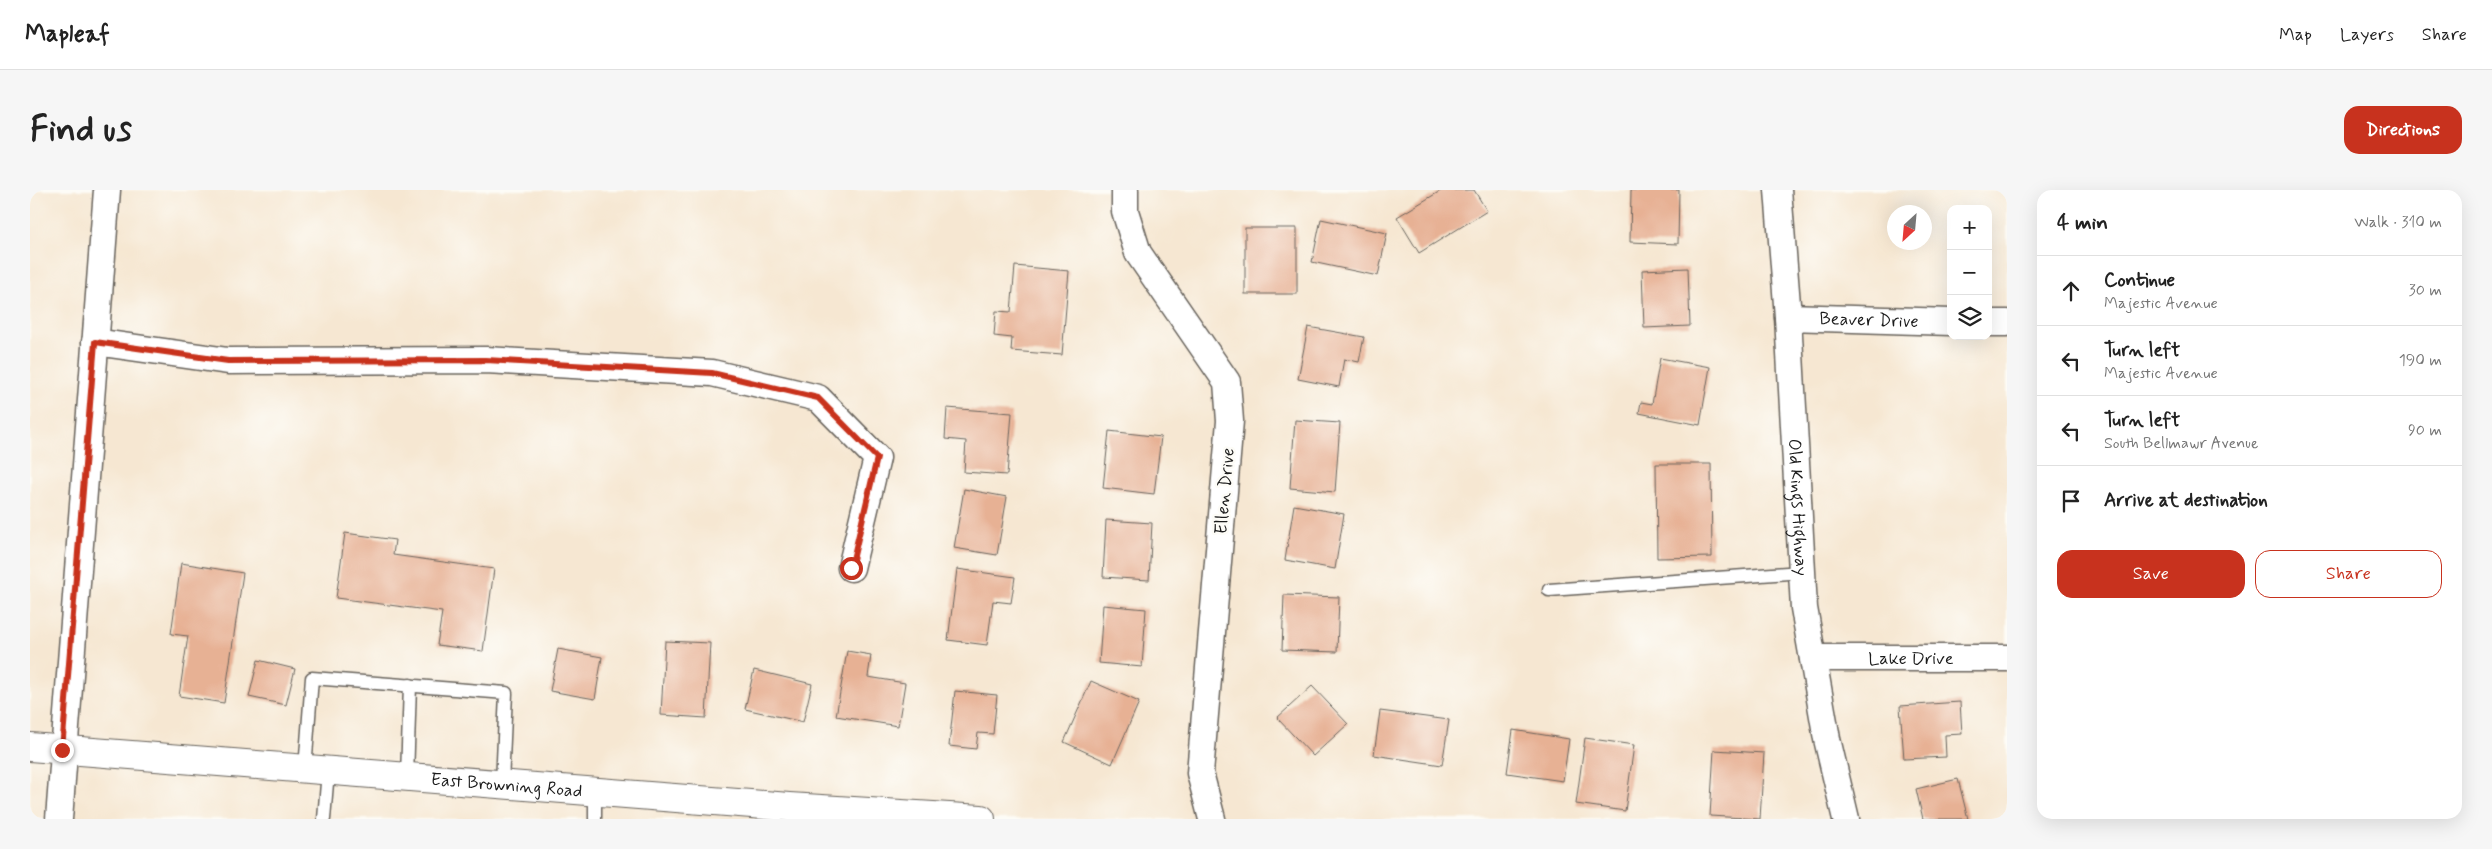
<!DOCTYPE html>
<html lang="en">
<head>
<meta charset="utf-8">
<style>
  body { margin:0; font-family:Mynerve,sans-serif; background:#f6f6f6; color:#222 }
  .controls { position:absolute; right:15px; top:15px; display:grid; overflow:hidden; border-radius:10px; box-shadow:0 5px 20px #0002 }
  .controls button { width:45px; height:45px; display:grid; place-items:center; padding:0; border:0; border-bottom:1px solid #e0e0e0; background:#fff; color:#222; font:25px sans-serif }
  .compass { position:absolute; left:1857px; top:15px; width:45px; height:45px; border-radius:50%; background:#fff; box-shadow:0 5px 20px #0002; rotate:206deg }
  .stop { position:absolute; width:15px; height:15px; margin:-11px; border:4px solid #c8321e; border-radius:50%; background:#fff }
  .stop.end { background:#c8321e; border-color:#fff; box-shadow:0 1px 5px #0008 }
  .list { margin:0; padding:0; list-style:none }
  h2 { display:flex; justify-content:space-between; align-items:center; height:65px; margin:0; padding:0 20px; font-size:21px }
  h2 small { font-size:16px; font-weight:400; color:#767676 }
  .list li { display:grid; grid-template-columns:32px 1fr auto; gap:15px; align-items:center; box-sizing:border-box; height:70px; padding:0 20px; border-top:1px solid #e0e0e0 }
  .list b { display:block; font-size:19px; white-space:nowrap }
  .list p { margin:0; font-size:16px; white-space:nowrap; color:#767676 }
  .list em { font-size:16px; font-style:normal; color:#767676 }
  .actions { display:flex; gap:10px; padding:15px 20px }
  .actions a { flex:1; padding:11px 0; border:1px solid #c8321e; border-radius:15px; text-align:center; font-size:18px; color:#c8321e }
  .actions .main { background:#c8321e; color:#fff }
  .icon { flex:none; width:28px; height:28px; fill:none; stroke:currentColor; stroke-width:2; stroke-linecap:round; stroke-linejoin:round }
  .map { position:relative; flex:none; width:1977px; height:629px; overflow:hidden; border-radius:15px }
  header { display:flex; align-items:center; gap:30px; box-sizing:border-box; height:70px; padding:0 25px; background:#fff; border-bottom:1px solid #e0e0e0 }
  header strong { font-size:24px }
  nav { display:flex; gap:28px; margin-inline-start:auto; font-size:18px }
  .intro { display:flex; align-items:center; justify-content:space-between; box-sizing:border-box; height:120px; padding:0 30px }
  h1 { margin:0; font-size:35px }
  .button { padding:12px 22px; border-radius:15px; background:#c8321e; color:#fff; font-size:18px; font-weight:700 }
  main { display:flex; gap:30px; padding:0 30px }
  aside { flex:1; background:#fff; border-radius:15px; box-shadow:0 5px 20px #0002 }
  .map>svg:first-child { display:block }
  .building { fill:#e7b194 }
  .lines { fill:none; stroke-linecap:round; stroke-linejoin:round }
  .lane-casing { stroke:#68635c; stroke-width:15 }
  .street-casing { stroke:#68635c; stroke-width:29 }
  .secondary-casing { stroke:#68635c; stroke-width:30 }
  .lane { stroke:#fff; stroke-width:12 }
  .street { stroke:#fff; stroke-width:26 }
  .secondary { stroke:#fff; stroke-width:28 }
  .route { stroke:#c8321e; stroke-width:6 }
  .labels { text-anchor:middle; stroke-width:5; stroke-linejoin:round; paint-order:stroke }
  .street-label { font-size:18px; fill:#1c1c1c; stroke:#fdfcf7 }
</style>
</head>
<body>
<header>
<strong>Mapleaf</strong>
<nav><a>Map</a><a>Layers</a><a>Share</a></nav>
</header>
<div class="intro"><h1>Find us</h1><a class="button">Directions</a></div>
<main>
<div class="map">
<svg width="1977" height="629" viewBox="0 0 1977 629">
  <rect width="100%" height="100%" fill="#fdfcf7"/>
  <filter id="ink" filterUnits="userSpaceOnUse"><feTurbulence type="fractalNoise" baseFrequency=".02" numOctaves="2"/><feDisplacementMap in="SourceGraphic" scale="10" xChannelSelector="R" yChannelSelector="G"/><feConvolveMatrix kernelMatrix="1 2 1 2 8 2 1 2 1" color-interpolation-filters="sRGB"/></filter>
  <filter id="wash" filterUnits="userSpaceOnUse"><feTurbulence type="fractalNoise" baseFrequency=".0096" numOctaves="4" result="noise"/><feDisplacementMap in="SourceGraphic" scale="20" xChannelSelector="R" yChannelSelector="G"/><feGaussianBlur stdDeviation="1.12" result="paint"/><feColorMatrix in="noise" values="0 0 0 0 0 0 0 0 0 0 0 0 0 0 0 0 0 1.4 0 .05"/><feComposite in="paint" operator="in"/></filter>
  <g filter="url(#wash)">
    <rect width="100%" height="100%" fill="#f6e7d2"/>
    <g id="blocks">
      <g class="building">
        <path d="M1412,0h32l13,21 -68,42 -22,-36z"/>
        <path d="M1601,0h48l-1,54 -48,-2z"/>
        <path d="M1291,29l66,14 -9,43 -66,-14z"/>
        <rect x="1215" y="38" width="52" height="66"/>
        <path d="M985,76l54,5 -7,84 -51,-4 1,-13 -18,-2 2,-25 15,1z"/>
        <path d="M1658,78l2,58 -46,2 -2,-58z"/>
        <path d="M1278,137l56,10 -5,25 -15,-3 -5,28 -41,-8z"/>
        <path d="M1630,168l50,9 -10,58 -61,-12 2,-11 11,2z"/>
        <path d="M917,218l65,5 -5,62 -43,-3 2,-31 -21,-2z"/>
        <path d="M1265,230l45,3 -5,69 -45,-4z"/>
        <path d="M1079,241l52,6 -7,57 -51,-6z"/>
        <path d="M1626,274h55l1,93 -55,1z"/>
        <path d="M934,299l43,8 -10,58 -43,-7z"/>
        <path d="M1264,315l50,9 -9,55 -50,-9z"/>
        <path d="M1076,330l46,3 -3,57 -46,-3z"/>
        <path d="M315,343l50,7 -2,15 101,14 -11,82 -46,-6 5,-33 -106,-14z"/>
        <path d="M151,373l62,10 -19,130 -45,-7 9,-60 -17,-2z"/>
        <path d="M927,379l58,8 -4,26 -18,-2 -6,44 -39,-5z"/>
        <path d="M1254,405l55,2 -2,55 -55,-2z"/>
        <path d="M1073,415l43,4 -4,58 -43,-4z"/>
        <path d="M635,451l45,2 -4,75 -45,-3z"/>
        <path d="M528,459l44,8 -7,42 -45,-8z"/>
        <path d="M817,461l24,4 -3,22 37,6 -7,43 -62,-10z"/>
        <path d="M228,470l37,9 -9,36 -37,-8z"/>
        <path d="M724,480l58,14 -9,38 -58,-13z"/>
        <path d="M1061,491l48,21 -27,62 -48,-22z"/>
        <path d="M1282,496l36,38 -35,32 -36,-38z"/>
        <path d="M925,501l42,4 -4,39 -15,-1 -2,16 -27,-3z"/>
        <path d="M1930,512l2,32 -17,1 1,22 -42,2 -4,-53z"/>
        <path d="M1350,521l69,9 -7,45 -68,-10z"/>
        <path d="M1483,540l56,9 -6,42 -56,-8z"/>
        <path d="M1555,548l49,7 -9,66 -49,-7z"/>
        <path d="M1684,560l50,3 -4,66 -50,-3z"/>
        <path d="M1928,589l10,40h-45l-7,-30z"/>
      </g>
    </g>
  </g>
  <g filter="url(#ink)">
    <use href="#blocks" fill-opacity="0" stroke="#68635c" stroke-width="1"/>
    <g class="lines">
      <defs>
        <g id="lane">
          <path d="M1519,400l253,-18"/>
          <path d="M275,579l7,-91 194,15 -4,91"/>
          <path d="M377,587l3,-92"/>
          <path d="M565,602v27"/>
          <path d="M294,629l4,-48"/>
        </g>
        <g id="street">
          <path d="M1095,0v21l13,42 89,129 3,39 -30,352 12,46"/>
          <path id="s1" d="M1748,0l10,127 16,291 23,131 19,80"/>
          <path id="s2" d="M1758,127l163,5"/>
          <path d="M1958,133h19"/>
          <path d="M65,152l133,19 258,-1 226,13 106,25 59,60 -26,110"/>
          <path id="s3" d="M1783,468h194"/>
          <path d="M29,629l48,-629"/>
        </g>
        <g id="secondary">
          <path id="s4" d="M0,557l759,60 192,12"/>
        </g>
      </defs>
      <use href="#lane" class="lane-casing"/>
      <use href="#street" class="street-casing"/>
      <use href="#secondary" class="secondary-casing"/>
      <use href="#lane" class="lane"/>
      <use href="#street" class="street"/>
      <use href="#secondary" class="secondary"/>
    </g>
  </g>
  <g class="lines" filter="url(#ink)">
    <path class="route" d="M32,560l33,-408 133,19 258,-1 226,13 106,25 59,60 -26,110"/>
  </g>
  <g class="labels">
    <g class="street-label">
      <text dy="6" stroke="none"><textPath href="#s2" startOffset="81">Beaver Drive</textPath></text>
      <text transform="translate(1194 301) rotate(-85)" y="6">Ellen Drive</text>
      <text dy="6" stroke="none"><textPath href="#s1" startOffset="318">Old Kings Highway</textPath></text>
      <text dy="6" stroke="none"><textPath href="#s3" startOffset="98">Lake Drive</textPath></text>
      <text dy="6" stroke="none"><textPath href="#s4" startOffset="478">East Browning Road</textPath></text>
    </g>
  </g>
</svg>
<div class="controls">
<button>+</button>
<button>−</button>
<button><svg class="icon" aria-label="layers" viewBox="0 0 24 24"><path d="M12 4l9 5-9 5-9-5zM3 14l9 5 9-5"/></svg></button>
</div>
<svg class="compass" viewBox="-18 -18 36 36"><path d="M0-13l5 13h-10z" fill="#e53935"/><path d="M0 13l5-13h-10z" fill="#767676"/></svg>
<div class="stop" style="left:821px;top:378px"></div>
<div class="stop end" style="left:32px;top:560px"></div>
</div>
<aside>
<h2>4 min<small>Walk · 310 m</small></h2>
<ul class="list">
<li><svg class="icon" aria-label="ahead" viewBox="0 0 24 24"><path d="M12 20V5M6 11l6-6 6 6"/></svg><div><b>Continue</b><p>Majestic Avenue</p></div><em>30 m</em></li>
<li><svg class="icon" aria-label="left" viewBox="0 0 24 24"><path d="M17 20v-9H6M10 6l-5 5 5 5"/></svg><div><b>Turn left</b><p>Majestic Avenue</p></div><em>190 m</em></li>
<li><svg class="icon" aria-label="left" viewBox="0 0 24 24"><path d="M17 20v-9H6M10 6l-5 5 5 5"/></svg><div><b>Turn left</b><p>South Bellmawr Avenue</p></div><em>90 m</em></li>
<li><svg class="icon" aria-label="arrive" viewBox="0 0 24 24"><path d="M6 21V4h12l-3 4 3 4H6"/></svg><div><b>Arrive at destination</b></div></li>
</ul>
<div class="actions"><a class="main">Save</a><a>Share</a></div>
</aside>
</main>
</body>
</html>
